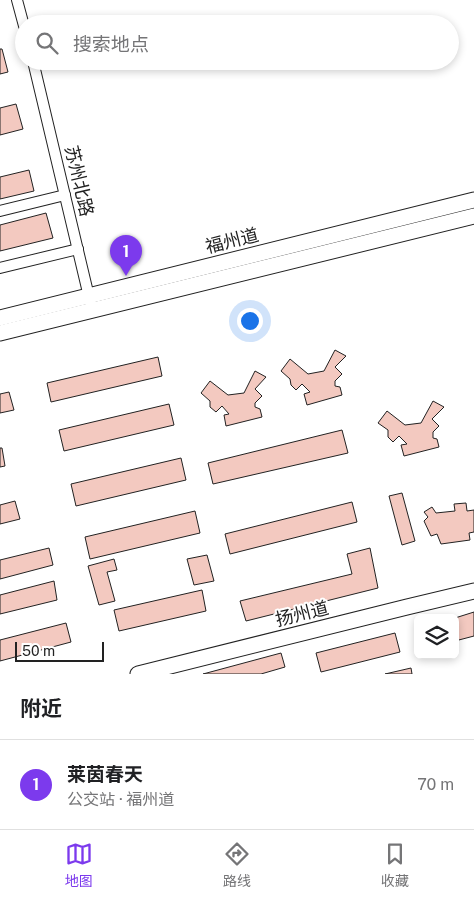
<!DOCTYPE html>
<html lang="zh">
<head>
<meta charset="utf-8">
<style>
  body { margin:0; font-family:"Public Sans","Noto Sans SC",sans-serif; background:#f6f6f6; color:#202124 }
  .controls { position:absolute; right:15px; bottom:15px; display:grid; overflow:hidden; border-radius:8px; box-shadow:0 2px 8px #0003 }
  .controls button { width:45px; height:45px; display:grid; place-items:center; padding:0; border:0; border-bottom:1px solid #e0e0e0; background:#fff; color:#202124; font:25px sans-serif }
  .scale { position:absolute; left:15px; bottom:12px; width:89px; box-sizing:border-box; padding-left:5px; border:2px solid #222; border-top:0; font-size:14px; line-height:18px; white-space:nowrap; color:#222; -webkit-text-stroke:4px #fff; paint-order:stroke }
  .you { position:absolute; left:249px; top:320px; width:18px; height:18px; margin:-12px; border:4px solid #fff; border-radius:50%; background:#1a73e8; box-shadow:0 0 0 8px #1a73e833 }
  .badge { display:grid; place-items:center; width:32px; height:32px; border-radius:50%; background:#7c3aed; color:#fff; font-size:16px; font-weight:700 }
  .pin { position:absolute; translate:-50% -41px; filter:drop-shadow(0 1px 2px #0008) }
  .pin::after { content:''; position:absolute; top:26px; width:18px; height:15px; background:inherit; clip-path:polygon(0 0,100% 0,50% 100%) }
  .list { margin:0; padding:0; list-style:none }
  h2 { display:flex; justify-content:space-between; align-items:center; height:65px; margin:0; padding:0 20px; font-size:21px }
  h2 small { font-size:16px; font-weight:400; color:#757577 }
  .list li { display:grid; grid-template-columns:32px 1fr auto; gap:15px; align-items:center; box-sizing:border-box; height:90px; padding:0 20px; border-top:1px solid #e0e0e0 }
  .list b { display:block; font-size:19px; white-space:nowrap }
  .list p { margin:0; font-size:16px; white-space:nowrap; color:#757577 }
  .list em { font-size:16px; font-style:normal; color:#757577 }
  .icon { flex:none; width:28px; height:28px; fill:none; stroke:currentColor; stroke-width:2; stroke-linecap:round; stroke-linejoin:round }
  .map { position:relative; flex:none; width:474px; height:674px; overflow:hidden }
  .search { position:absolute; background:#fff; box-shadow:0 2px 8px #0003; left:15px; right:15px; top:15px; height:55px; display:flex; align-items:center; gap:12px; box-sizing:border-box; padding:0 18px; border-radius:28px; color:#757577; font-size:19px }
  .sheet { height:155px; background:#fff }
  nav { display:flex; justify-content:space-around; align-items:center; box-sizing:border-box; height:70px; border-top:1px solid #e0e0e0; background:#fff; font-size:14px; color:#757577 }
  nav a { display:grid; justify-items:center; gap:2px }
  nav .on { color:#7c3aed }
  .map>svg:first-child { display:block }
  .building { fill:#f3c9c0; stroke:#222 }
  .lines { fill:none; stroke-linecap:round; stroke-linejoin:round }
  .street-casing { stroke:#222; stroke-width:12 }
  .secondary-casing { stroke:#222; stroke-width:17 }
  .street { stroke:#fff; stroke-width:10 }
  .secondary { stroke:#fff; stroke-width:15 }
  .labels { text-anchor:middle; stroke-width:4; stroke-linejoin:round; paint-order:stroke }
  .street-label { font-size:18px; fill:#222; stroke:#fff }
</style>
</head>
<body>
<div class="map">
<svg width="474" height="674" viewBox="0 0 474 674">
  <rect width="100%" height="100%" fill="#fff"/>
  <g class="building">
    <path d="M0,49h2l6,23 -8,2z"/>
    <path d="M16,104l7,25 -23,6v-27z"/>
    <path d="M29,170l5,21 -34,8v-22z"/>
    <path d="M46,213l7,25 -53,13v-26z"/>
    <path d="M335,350l11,6 -11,11 7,7 -7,7v5l5,1 2,8 -35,10 -3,-11 6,-2 -8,-8 -6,6 -5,-5 -1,-6 -9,-8 9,-12 18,15 16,-3z"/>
    <path d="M158,357l4,19 -111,26 -4,-19z"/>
    <path d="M255,371l11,6 -11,12 7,7 -7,7v4l5,2 2,8 -36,9 -2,-11 5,-1 -7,-8 -6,6 -6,-5v-6l-9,-8 9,-12 18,14 16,-2z"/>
    <path d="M9,392l5,18 -14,3v-19z"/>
    <path d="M433,401l11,6 -12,12 7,7 -6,6v6l4,1 2,8 -35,9 -3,-11 6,-1 -8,-8 -6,6 -5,-5v-7l-10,-7 9,-12 18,14 16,-2z"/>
    <path d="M169,404l5,21 -110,26 -5,-21z"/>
    <path d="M342,430l6,23 -135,31 -5,-21z"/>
    <path d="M0,448h2l3,18 -5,1z"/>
    <path d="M181,458l5,22 -110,26 -5,-22z"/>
    <path d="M402,493l13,48 -13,4 -13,-49z"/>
    <path d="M15,501l5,18 -20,5v-19z"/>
    <path d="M352,502l5,20 -127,32 -5,-20z"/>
    <path d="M466,503l1,8 7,-1v22l-5,1 1,7 -29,4 -4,-10 -6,2 -7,-15 4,-4 -4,-5 8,-5 4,6 19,-2 -1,-7z"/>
    <path d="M195,511l5,22 -110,26 -5,-22z"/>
    <path d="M49,548l4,17 -53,14v-19z"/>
    <path d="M370,548l8,40 -132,33 -6,-20 112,-27 -5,-20z"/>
    <path d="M207,555l7,26 -20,4 -7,-26z"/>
    <path d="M114,559l3,11 -10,2 8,29 -16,4 -11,-39z"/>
    <path d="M54,581l3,19 -57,14v-19z"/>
    <path d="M202,590l4,21 -87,20 -5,-21z"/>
    <path d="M474,612v24l-19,5v-23z"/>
    <path d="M66,623l5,19 -71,19v-21z"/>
    <path d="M395,633l5,19 -79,20 -5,-19z"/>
    <path d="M281,653l4,14 -24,7h-58z"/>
    <path d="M411,668l1,6h-27z"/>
  </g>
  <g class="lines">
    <defs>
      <g id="street">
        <path d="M17,0l7,26"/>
        <path d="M33,61l57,240"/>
        <path d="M0,211l65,-16"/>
        <path d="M0,268l78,-19"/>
      </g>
      <g id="secondary">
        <path d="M0,318l474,-118"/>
        <path d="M0,333l474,-117"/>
        <path d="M138,674l269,-67 67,-16"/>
      </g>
    </defs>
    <use href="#street" class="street-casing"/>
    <use href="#secondary" class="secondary-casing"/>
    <use href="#street" class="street"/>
    <use href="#secondary" class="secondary"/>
  </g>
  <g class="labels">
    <g class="street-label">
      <text transform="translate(79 181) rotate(77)" y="6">苏州北路</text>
      <text transform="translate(232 241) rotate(-14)" y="6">福州道</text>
      <text transform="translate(302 614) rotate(-14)" y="6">扬州道</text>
    </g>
  </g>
</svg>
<div class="controls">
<button><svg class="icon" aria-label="layers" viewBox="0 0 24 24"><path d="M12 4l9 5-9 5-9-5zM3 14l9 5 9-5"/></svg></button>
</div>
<div class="scale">50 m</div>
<div class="you"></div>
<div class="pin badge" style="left:126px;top:276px">1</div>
<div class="search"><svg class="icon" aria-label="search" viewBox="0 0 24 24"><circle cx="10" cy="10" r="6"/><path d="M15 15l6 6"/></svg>搜索地点</div>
</div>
<section class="sheet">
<h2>附近<small></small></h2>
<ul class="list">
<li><span class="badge">1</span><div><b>莱茵春天</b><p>公交站 · 福州道</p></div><em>70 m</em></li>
</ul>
</section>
<nav>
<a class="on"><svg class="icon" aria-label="map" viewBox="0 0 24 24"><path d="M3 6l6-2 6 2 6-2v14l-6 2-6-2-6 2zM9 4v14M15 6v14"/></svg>地图</a>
<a><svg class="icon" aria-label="directions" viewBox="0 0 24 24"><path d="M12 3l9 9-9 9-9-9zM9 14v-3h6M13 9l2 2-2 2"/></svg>路线</a>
<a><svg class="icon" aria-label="saved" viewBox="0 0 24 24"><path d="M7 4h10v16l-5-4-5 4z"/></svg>收藏</a>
</nav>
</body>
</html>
